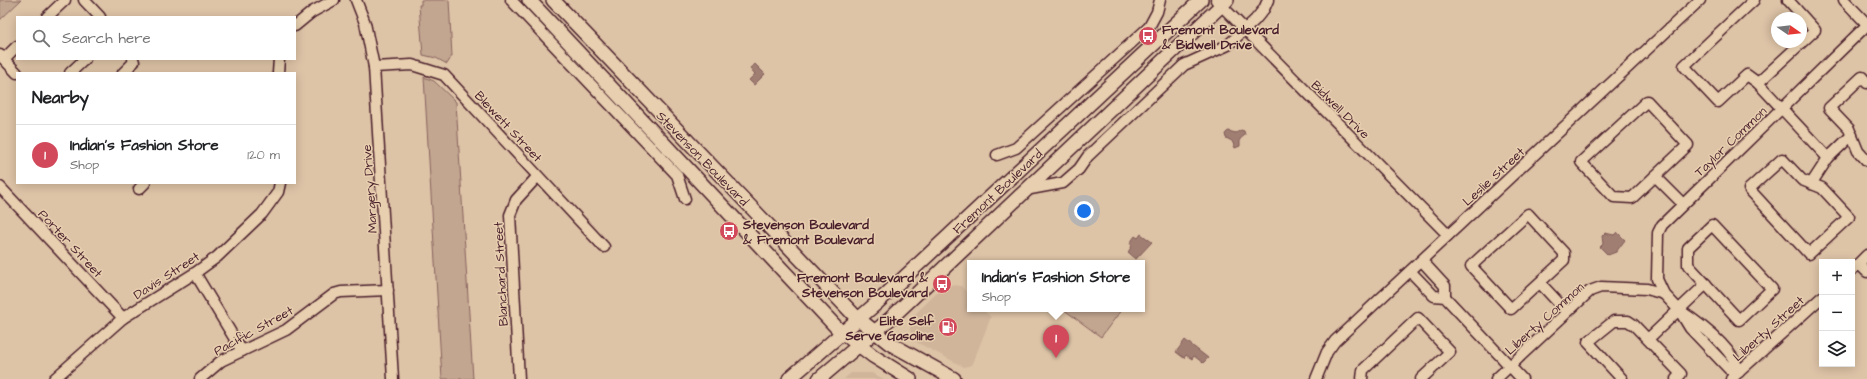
<!DOCTYPE html>
<html lang="en">
<head>
<meta charset="utf-8">
<style>
  body { margin:0; font-family:"Architects Daughter",sans-serif; background:#f6f6f6; color:#202124 }
  .controls { position:absolute; right:12px; bottom:12px; display:grid; overflow:hidden; border-radius:0px; box-shadow:0 2px 10px #0003 }
  .controls button { width:36px; height:36px; display:grid; place-items:center; padding:0; border:0; border-bottom:1px solid #e0e0e0; background:#fff; color:#202124; font:20px sans-serif }
  .compass { position:absolute; left:1771px; top:12px; width:36px; height:36px; border-radius:50%; background:#fff; box-shadow:0 2px 10px #0003; rotate:104deg }
  .you { position:absolute; left:1084px; top:211px; width:14px; height:14px; margin:-10px; border:3px solid #fff; border-radius:50%; background:#1a73e8; box-shadow:0 0 0 6px #1a73e833 }
  .badge { display:grid; place-items:center; width:26px; height:26px; border-radius:50%; background:#d1495b; color:#fff; font-size:13px; font-weight:700 }
  .pin { position:absolute; translate:-50% -33px; filter:drop-shadow(0 1px 2px #0008) }
  .pin::after { content:''; position:absolute; top:21px; width:14px; height:12px; background:inherit; clip-path:polygon(0 0,100% 0,50% 100%) }
  .popup { position:absolute; left:967px; top:260px; width:178px; height:52px; box-sizing:border-box; display:grid; place-content:center; border-radius:0px; background:#fff; filter:drop-shadow(0 1px 3px #0005); font-size:13px; white-space:nowrap; color:#757577 }
  .popup b { font-size:15px; color:#202124 }
  .popup::after { content:''; position:absolute; left:50%; top:100%; margin-left:-8px; border:8px solid transparent; border-top-color:#fff }
  .list { margin:0; padding:0; list-style:none }
  h2 { display:flex; justify-content:space-between; align-items:center; height:52px; margin:0; padding:0 16px; font-size:17px }
  h2 small { font-size:13px; font-weight:400; color:#757577 }
  .list li { display:grid; grid-template-columns:26px 1fr auto; gap:12px; align-items:center; box-sizing:border-box; height:60px; padding:0 16px; border-top:1px solid #e0e0e0 }
  .list b { display:block; font-size:15px; white-space:nowrap }
  .list p { margin:0; font-size:13px; white-space:nowrap; color:#757577 }
  .list em { font-size:13px; font-style:normal; color:#757577 }
  .icon { flex:none; width:22px; height:22px; fill:none; stroke:currentColor; stroke-width:2; stroke-linecap:round; stroke-linejoin:round }
  .map { position:relative; flex:none; width:1867px; height:379px; overflow:hidden }
  .search { position:absolute; background:#fff; box-shadow:0 2px 10px #0003; left:16px; top:16px; width:280px; height:44px; display:flex; align-items:center; gap:10px; box-sizing:border-box; padding:0 14px; border-radius:0px; color:#757577; font-size:15px }
  .panel { position:absolute; background:#fff; box-shadow:0 2px 10px #0003; left:16px; top:72px; width:280px; height:112px; border-radius:0px }
  .map>svg:first-child { display:block }
  .built { fill:#d0b59b }
  .green { fill:#c2a690; stroke:#86625e }
  .water { fill:#a07e72; stroke:#7e5856 }
  .lines { fill:none; stroke-linecap:round; stroke-linejoin:round }
  .minor-casing { stroke:#4a1f2b; stroke-width:13 }
  .major-casing { stroke:#4a1f2b; stroke-width:16 }
  .minor { stroke:#e7cfaf; stroke-width:10 }
  .major { stroke:#e7cfaf; stroke-width:13 }
  .labels { text-anchor:middle; stroke-width:3; stroke-linejoin:round; paint-order:stroke }
  .poi-label { font-size:13px; font-weight:bold; fill:#4a1f2b; stroke:#e7cfaf; text-anchor:start }
  .street-label { font-size:13px; fill:#4a1f2b; stroke:#e7cfaf }
</style>
</head>
<body>
<div class="map">
<svg width="1867" height="379" viewBox="0 0 1867 379">
  <rect width="100%" height="100%" fill="#dec4a7"/>
  <filter id="ink" filterUnits="userSpaceOnUse"><feTurbulence type="fractalNoise" baseFrequency=".025" numOctaves="2"/><feDisplacementMap in="SourceGraphic" scale="8" xChannelSelector="R" yChannelSelector="G"/><feConvolveMatrix kernelMatrix="1 2 1 2 8 2 1 2 1" color-interpolation-filters="sRGB"/></filter>
  <g filter="url(#ink)">
    <g class="built">
      <path d="M946,284l15,2 9,10v13h12l9,8 -19,48 -8,2 -48,-25 -6,-11v-8l3,-7z"/>
      <path d="M851,373h21l12,6h-40z"/>
    </g>
    <g class="green">
      <path d="M0,0h21l-21,20z"/>
      <path d="M421,0h28l3,56 -5,8 -11,-6 -13,-3 -4,-50h2z"/>
      <path d="M424,77l10,4 22,21 17,277h-31z"/>
      <path d="M1063,309h59l-21,28z"/>
    </g>
    <g class="water">
      <path d="M755,64l10,10 -11,11 -5,-5 6,-6 -5,-6z"/>
      <path d="M1241,130l3,1 1,4 -5,4v7l-5,2 -3,-7 -6,-3 -1,-4 3,-3 8,2z"/>
      <path d="M1617,232l8,8 -9,12 -8,3 -8,-8 3,-3 -1,-8 3,-3 9,2z"/>
      <path d="M1141,234l11,8 -16,17 -8,-7 4,-6 -2,-3 5,-7 3,2z"/>
      <path d="M1185,340l23,18 -5,5 -9,-7 -2,3 -6,-4 -2,3 -8,-6z"/>
    </g>
    <g class="lines">
      <defs>
        <g id="minor">
          <path d="M84,0l16,17"/>
          <path d="M356,0l9,23 9,44 19,312"/>
          <path d="M511,0l166,175 8,24"/>
          <path d="M1216,0l232,235"/>
          <path d="M1754,0l-70,66 34,36 29,-27 11,8 70,75"/>
          <path d="M1844,0l23,24"/>
          <path d="M47,17l18,-17"/>
          <path d="M295,26l17,-14 22,-12"/>
          <path d="M0,55l17,18"/>
          <path d="M4,59l13,-13"/>
          <path d="M374,67l38,-2 32,10 160,172"/>
          <path d="M70,73l15,-14"/>
          <path d="M123,73l11,-11 -1,-3"/>
          <path d="M278,73l1,-14"/>
          <path d="M1758,83l57,-53 -27,-30"/>
          <path d="M1867,83l-5,-6 -33,31 20,21 9,22 9,10"/>
          <path d="M1647,101l41,44 -56,53 -18,-1 -33,-35z"/>
          <path d="M997,155l19,-7 133,-121 8,-15 3,-12"/>
          <path d="M1782,159l20,21 20,8 27,29 -40,37 -60,-65z"/>
          <path d="M1655,176l28,28"/>
          <path d="M1811,184l17,-26 24,-23"/>
          <path d="M0,187l123,131"/>
          <path d="M139,189l6,-6"/>
          <path d="M1025,190l38,-7 16,-14 9,-13 96,-91 44,-20 27,-25 9,-11 4,-9"/>
          <path d="M1528,214l36,39v7l-53,49 -40,-43z"/>
          <path d="M1712,225l60,64 -33,31 -51,-55v-17z"/>
          <path d="M1422,261l23,25v11"/>
          <path d="M1859,264l8,8"/>
          <path d="M1852,270l15,-15"/>
          <path d="M1411,272l23,24 11,1 77,82"/>
          <path d="M195,273l47,78"/>
          <path d="M1540,283l27,29"/>
          <path d="M1664,294l-7,-15 1,-46 4,-8 205,-200"/>
          <path d="M1648,339l58,-55"/>
          <path d="M54,379l69,-61 72,-45 22,-16 45,-43 16,-22 2,-9"/>
          <path d="M200,379l21,-18 65,-31 48,-36 7,-2 47,-2"/>
          <path d="M519,379l-9,-164 6,-15 21,-23"/>
          <path d="M1316,379l11,-27 8,-11 365,-341"/>
          <path d="M1362,379l1,-9 55,-52 32,34 -29,27"/>
          <path d="M1496,379l94,-88 11,-4 46,2 17,5 15,16 11,18 39,41 10,3c-6,-24 -40,-49 -60,-62"/>
          <path d="M1622,379l-34,-37 26,-21h14l6,4 47,49 -5,5"/>
          <path d="M1731,379l91,-82"/>
        </g>
        <g id="major">
          <path d="M529,0l309,329 35,27 37,23"/>
          <path d="M553,0l302,316 34,27 65,36"/>
          <path d="M789,379l89,-77 323,-302"/>
          <path d="M819,379l72,-61 336,-318"/>
        </g>
      </defs>
      <use href="#minor" class="minor-casing"/>
      <use href="#major" class="major-casing"/>
      <use href="#minor" class="minor"/>
      <use href="#major" class="major"/>
    </g>
  </g>
  <defs>
    <symbol id="bus-disc" viewBox="-11 -11 22 22"><circle r="9.5" fill="#d1495b" stroke="#e7cfaf"/><path d="M-5-6H5V4H4V6H2V4H-2V6H-4V4H-5ZM-3.5-4V0h7V-4ZM-3.5 1.2v1.5H-2V1.2ZM2 1.2v1.5H3.5V1.2Z" fill="#fff"/></symbol>
    <symbol id="fuel-disc" viewBox="-11 -11 22 22"><circle r="9.5" fill="#d1495b" stroke="#e7cfaf"/><path d="M-5.5-6h7V0h2V4h1.3V-2.5L3-4.5l.8-.8L6-3V5H2.5V1h-1V6h-7ZM-4.2-4.7v3.2H.2V-4.7Z" fill="#fff"/></symbol>
  </defs>
  <g fill-rule="evenodd">
    <use href="#bus-disc" x="1137" y="25" width="22" height="22"/>
    <use href="#bus-disc" x="718" y="220" width="22" height="22"/>
    <use href="#bus-disc" x="931" y="273" width="22" height="22"/>
    <use href="#fuel-disc" x="937" y="316" width="22" height="22"/>
  </g>
  <g class="labels">
    <g class="poi-label">
      <text x="1162" y="34">Fremont Boulevard<tspan x="1162" dy="15">&amp; Bidwell Drive</tspan></text>
      <text x="743" y="229">Stevenson Boulevard<tspan x="743" dy="15">&amp; Fremont Boulevard</tspan></text>
      <text x="928" y="282" text-anchor="end">Fremont Boulevard &amp;<tspan x="928" dy="15">Stevenson Boulevard</tspan></text>
      <text x="934" y="325" text-anchor="end">Elite Self<tspan x="934" dy="15">Serve Gasoline</tspan></text>
    </g>
    <g class="street-label">
      <text transform="translate(1341 109) rotate(45)" y="5">Bidwell Drive</text>
      <text transform="translate(509 126) rotate(47)" y="5">Blewett Street</text>
      <text transform="translate(1730 141) rotate(-44)" y="5">Taylor Common</text>
      <text transform="translate(703 158) rotate(46)" y="5">Stevenson Boulevard</text>
      <text transform="translate(1493 176) rotate(-43)" y="5">Leslie Street</text>
      <text transform="translate(369 189) rotate(-94)" y="5">Margery Drive</text>
      <text transform="translate(997 191) rotate(-43)" y="5">Fremont Boulevard</text>
      <text transform="translate(71 243) rotate(47)" y="5">Porter Street</text>
      <text transform="translate(500 274) rotate(-93)" y="5">Blanchard Street</text>
      <text transform="translate(166 275) rotate(-33)" y="5">Davis Street</text>
      <text transform="translate(1544 318) rotate(-42)" y="5">Liberty Common</text>
      <text transform="translate(1768 328) rotate(-42)" y="5">Liberty Street</text>
      <text transform="translate(253 330) rotate(-29)" y="5">Pacific Street</text>
    </g>
  </g>
</svg>
<div class="controls">
<button>+</button>
<button>−</button>
<button><svg class="icon" aria-label="layers" viewBox="0 0 24 24"><path d="M12 4l9 5-9 5-9-5zM3 14l9 5 9-5"/></svg></button>
</div>
<svg class="compass" viewBox="-18 -18 36 36"><path d="M0-13l5 13h-10z" fill="#e53935"/><path d="M0 13l5-13h-10z" fill="#757577"/></svg>
<div class="you"></div>
<div class="pin badge" style="left:1056px;top:358px">1</div>
<div class="popup"><b>Indian's Fashion Store</b>Shop</div>
<div class="search"><svg class="icon" aria-label="search" viewBox="0 0 24 24"><circle cx="10" cy="10" r="6"/><path d="M15 15l6 6"/></svg>Search here</div>
<section class="panel">
<h2>Nearby<small></small></h2>
<ul class="list">
<li><span class="badge">1</span><div><b>Indian's Fashion Store</b><p>Shop</p></div><em>120 m</em></li>
</ul>
</section>
</div>
</body>
</html>
